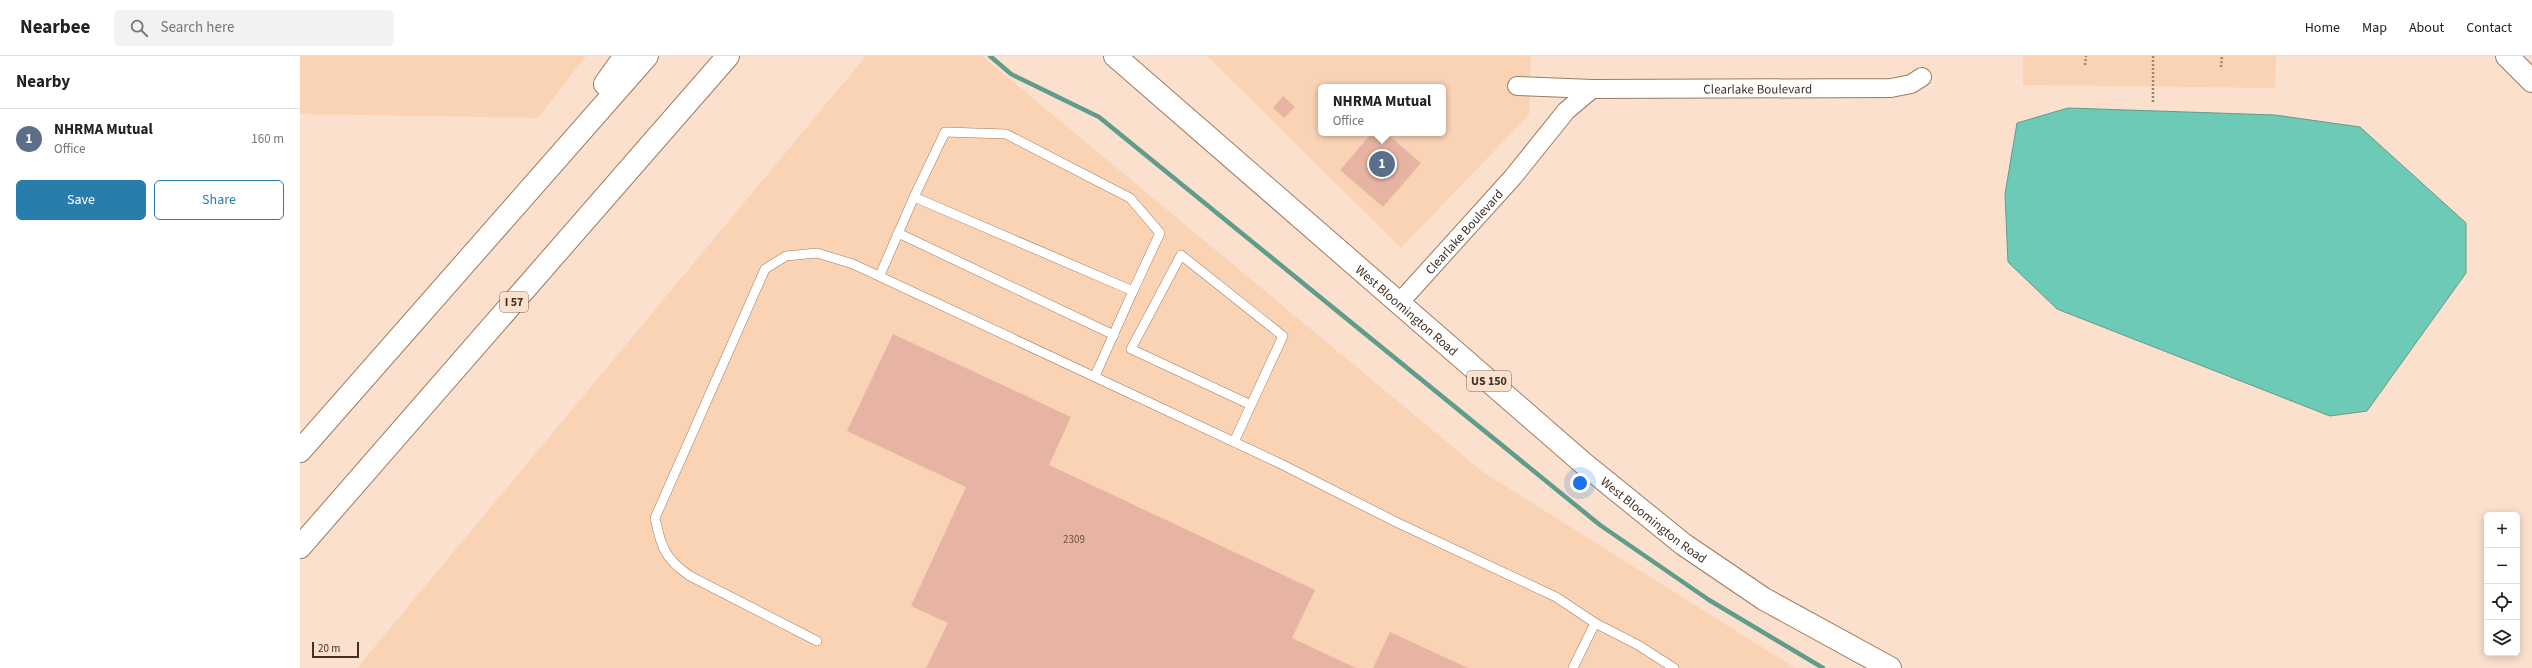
<!DOCTYPE html>
<html lang="en">
<head>
<meta charset="utf-8">
<style>
  body { margin:0; font-family:"Source Sans 3",sans-serif; background:#f2f2f2; color:#222 }
  .controls { position:absolute; right:12px; bottom:12px; display:grid; overflow:hidden; border-radius:6px; box-shadow:0 2px 10px #0003 }
  .controls button { width:36px; height:36px; display:grid; place-items:center; padding:0; border:0; border-bottom:1px solid #e0e0e0; background:#fff; color:#222; font:20px sans-serif }
  .scale { position:absolute; left:12px; bottom:10px; width:47px; box-sizing:border-box; padding-left:4px; border:2px solid #413124; border-top:0; font-size:11px; line-height:14px; white-space:nowrap; color:#413124; -webkit-text-stroke:3px #fae0cd; paint-order:stroke }
  .you { position:absolute; left:1280px; top:427px; width:14px; height:14px; margin:-10px; border:3px solid #fff; border-radius:50%; background:#1a73e8; box-shadow:0 0 0 6px #1a73e833 }
  .badge { display:grid; place-items:center; width:26px; height:26px; border-radius:50%; background:#297dad; color:#fff; font-size:13px; font-weight:700 }
  .pin { position:absolute; translate:-50% -50%; border:2px solid #fff; box-shadow:0 1px 4px #0006 }
  .popup { position:absolute; left:1018px; top:28px; width:128px; height:52px; box-sizing:border-box; display:grid; place-content:center; border-radius:6px; background:#fff; filter:drop-shadow(0 1px 3px #0005); font-size:13px; white-space:nowrap; color:#767676 }
  .popup b { font-size:15px; color:#222 }
  .popup::after { content:''; position:absolute; left:50%; top:100%; margin-left:-8px; border:8px solid transparent; border-top-color:#fff }
  .list { margin:0; padding:0; list-style:none }
  h2 { display:flex; justify-content:space-between; align-items:center; height:52px; margin:0; padding:0 16px; font-size:17px }
  h2 small { font-size:13px; font-weight:400; color:#767676 }
  .list li { display:grid; grid-template-columns:26px 1fr auto; gap:12px; align-items:center; box-sizing:border-box; height:60px; padding:0 16px; border-top:1px solid #e0e0e0 }
  .list b { display:block; font-size:15px; white-space:nowrap }
  .list p { margin:0; font-size:13px; white-space:nowrap; color:#767676 }
  .list em { font-size:13px; font-style:normal; color:#767676 }
  .actions { display:flex; gap:8px; padding:12px 16px }
  .actions a { flex:1; padding:9px 0; border:1px solid #297dad; border-radius:6px; text-align:center; font-size:14px; color:#297dad }
  .actions .main { background:#297dad; color:#fff }
  .icon { flex:none; width:22px; height:22px; fill:none; stroke:currentColor; stroke-width:2; stroke-linecap:round; stroke-linejoin:round }
  .map { position:relative; flex:none; width:2232px; height:612px; overflow:hidden }
  header { display:flex; align-items:center; gap:24px; box-sizing:border-box; height:56px; padding:0 20px; background:#fff; border-bottom:1px solid #e0e0e0 }
  header strong { font-size:19px }
  nav { display:flex; gap:22px; margin-inline-start:auto; font-size:14px }
  .search { width:280px; height:36px; background:#f2f2f2; display:flex; align-items:center; gap:10px; box-sizing:border-box; padding:0 14px; border-radius:6px; color:#767676; font-size:15px }
  main { display:flex }
  aside { flex:1; background:#fff }
  .map>svg:first-child { display:block }
  .built { fill:#fad3b5; fill-rule:evenodd }
  .water { fill:#6dcab7; stroke:#609c8b }
  .lines { fill:none; stroke-linecap:round; stroke-linejoin:round }
  .stream { stroke:#609c8b; stroke-width:4.5 }
  .building { fill:#e7b4a3 }
  .lane-casing { stroke:#a07a5c; stroke-width:10 }
  .street-casing { stroke:#a07a5c; stroke-width:20 }
  .primary-casing { stroke:#a07a5c; stroke-width:24 }
  .highway-casing { stroke:#a07a5c; stroke-width:24 }
  .path { stroke:#988474; stroke-width:2.5; stroke-dasharray:2 2; stroke-linecap:butt }
  .lane { stroke:#fff; stroke-width:9 }
  .street { stroke:#fff; stroke-width:18 }
  .primary { stroke:#fff; stroke-width:22 }
  .highway { stroke:#fff; stroke-width:22 }
  .labels { text-anchor:middle; stroke-width:3; stroke-linejoin:round; paint-order:stroke }
  .number-label { font-size:11px; fill:#6a5244 }
  .shield { fill:#fae0cd; stroke:#786657; stroke-width:1 }
  .shield-label { font-size:12px; font-weight:bold; fill:#413124 }
  .street-label { font-size:13px; fill:#413124; stroke:#fae0cd }
</style>
</head>
<body>
<header>
<strong>Nearbee</strong>
<div class="search"><svg class="icon" aria-label="search" viewBox="0 0 24 24"><circle cx="10" cy="10" r="6"/><path d="M15 15l6 6"/></svg>Search here</div>
<nav><a>Home</a><a>Map</a><a>About</a><a>Contact</a></nav>
</header>
<main>
<aside>
<h2>Nearby<small></small></h2>
<ul class="list">
<li><span class="badge" style="background:#5c6f8a">1</span><div><b>NHRMA Mutual</b><p>Office</p></div><em>160 m</em></li>
</ul>
<div class="actions"><a class="main">Save</a><a>Share</a></div>
</aside>
<div class="map">
<svg width="2232" height="612" viewBox="0 0 2232 612">
  <rect width="100%" height="100%" fill="#fae0cd"/>
  <g class="built">
    <path d="M0,0h286l-48,62 -238,-4z"/>
    <path d="M566,0h116l501,416 312,196h-1438z"/>
    <path d="M907,0h324l-2,59 -128,133zM1021,31h122v46h-122z"/>
    <path d="M1723,0h253l-1,32 -252,-3z"/>
  </g>
  <path class="water" d="M1768,52l207,7 85,12 106,96v50l-99,138 -37,5 -273,-107 -49,-47 -3,-68 12,-71z"/>
  <g class="lines">
    <path class="stream" d="M690,0l21,18 88,43 501,408 109,75 114,68"/>
  </g>
  <g class="building">
    <path d="M983,40l12,11 -11,11 -11,-10z"/>
    <path d="M1072,77h14l35,30 -38,44 -43,-37z"/>
    <path d="M593,278l178,83 -22,48 266,125 -23,48 64,30h-430l22,-45 -37,-17 55,-119 -119,-56z"/>
    <path d="M1090,576l78,36h-95z"/>
  </g>
  <g class="lines">
    <defs>
      <g id="lane">
        <path d="M614,141l31,-65 61,2 124,64 30,35 -27,58"/>
        <path d="M598,177l216,102"/>
        <path d="M580,219l34,-78 219,94 -38,85"/>
        <path d="M934,386l17,-37 -120,-56 50,-94 102,81 -32,69"/>
        <path d="M517,585l-127,-65c-25,-17 -29,-29 -35,-58l110,-249 21,-13 31,-3 36,11 426,199 119,60 158,74 39,26"/>
        <path d="M1273,612l22,-45 43,22 36,23"/>
      </g>
      <g id="street">
        <path d="M1217,30l75,3"/>
        <path id="s1" d="M1100,246l113,-125 53,-66 26,-22 299,-1 20,-4 11,-7"/>
      </g>
      <g id="primary">
        <path id="s2" d="M815,0l468,407 100,81 81,55 126,69"/>
      </g>
      <g id="highway">
        <path d="M2207,0l25,25"/>
        <path d="M305,28l20,-28"/>
        <path d="M0,395l347,-395"/>
        <path d="M0,491l428,-491"/>
      </g>
    </defs>
    <use href="#lane" class="lane-casing"/>
    <use href="#street" class="street-casing"/>
    <use href="#primary" class="primary-casing"/>
    <use href="#highway" class="highway-casing"/>
    <g class="path">
      <path d="M1785,9l1,-9"/>
      <path d="M1921,11l1,-11"/>
      <path d="M1853,46v-46"/>
    </g>
    <use href="#lane" class="lane"/>
    <use href="#street" class="street"/>
    <use href="#primary" class="primary"/>
    <use href="#highway" class="highway"/>
  </g>
  <g class="labels">
    <g class="number-label">
      <text x="774" y="487">2309</text>
    </g>
    <g class="shield">
      <rect x="200" y="236" width="28" height="20" rx="3"/>
      <rect x="1167" y="315" width="44" height="20" rx="3"/>
    </g>
    <g class="shield-label">
      <text x="214" y="250">I 57</text>
      <text x="1189" y="329">US 150</text>
    </g>
    <g class="street-label">
      <text dy="5" stroke="none"><textPath href="#s1" startOffset="453">Clearlake Boulevard</textPath></text>
      <text dy="5" stroke="none"><textPath href="#s1" startOffset="95">Clearlake Boulevard</textPath></text>
      <text dy="5" stroke="none"><textPath href="#s2" startOffset="387">West Bloomington Road</textPath></text>
      <text dy="5" stroke="none"><textPath href="#s2" startOffset="711">West Bloomington Road</textPath></text>
    </g>
  </g>
</svg>
<div class="controls">
<button>+</button>
<button>−</button>
<button><svg class="icon" aria-label="locate" viewBox="0 0 24 24"><circle cx="12" cy="12" r="6"/><path d="M12 2v4M12 18v4M2 12h4M18 12h4"/></svg></button>
<button><svg class="icon" aria-label="layers" viewBox="0 0 24 24"><path d="M12 4l9 5-9 5-9-5zM3 14l9 5 9-5"/></svg></button>
</div>
<div class="scale">20 m</div>
<div class="you"></div>
<div class="pin badge" style="left:1082px;top:108px;background:#5c6f8a">1</div>
<div class="popup"><b>NHRMA Mutual</b>Office</div>
</div>
</main>
</body>
</html>
